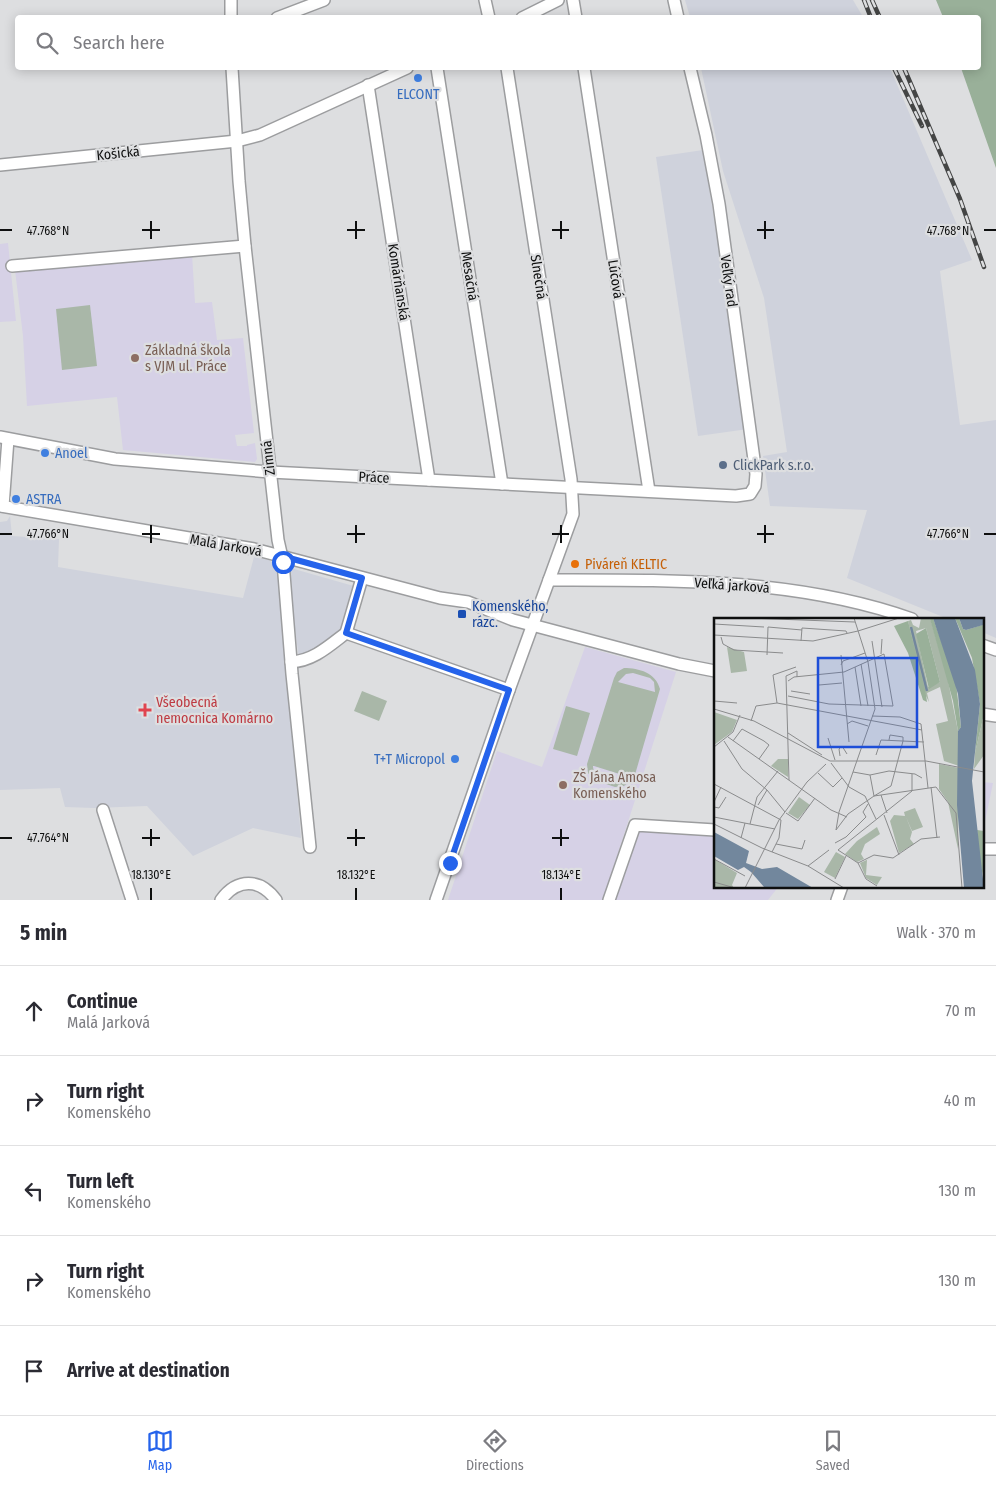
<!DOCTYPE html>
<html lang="en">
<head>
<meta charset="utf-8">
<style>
  body { margin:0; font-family:"Fira Sans Condensed",sans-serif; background:#f2f2f3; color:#2b2b33 }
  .stop { position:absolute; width:15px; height:15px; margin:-11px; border:4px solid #2563eb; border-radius:50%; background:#fff }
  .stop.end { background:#2563eb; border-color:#fff; box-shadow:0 1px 5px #0008 }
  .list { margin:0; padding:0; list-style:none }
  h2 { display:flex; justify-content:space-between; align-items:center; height:65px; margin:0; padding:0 20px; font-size:21px }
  h2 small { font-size:16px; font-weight:400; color:#7c7c81 }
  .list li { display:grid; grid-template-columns:32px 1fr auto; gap:15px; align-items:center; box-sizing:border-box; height:90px; padding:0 20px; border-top:1px solid #e1e1e2 }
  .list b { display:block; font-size:19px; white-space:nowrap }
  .list p { margin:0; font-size:16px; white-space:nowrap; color:#7c7c81 }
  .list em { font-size:16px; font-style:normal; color:#7c7c81 }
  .icon { flex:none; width:28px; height:28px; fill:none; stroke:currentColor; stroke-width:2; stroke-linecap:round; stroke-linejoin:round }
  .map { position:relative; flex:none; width:996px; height:900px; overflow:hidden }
  .search { position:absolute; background:#fff; box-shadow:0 2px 12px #0003; left:15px; right:15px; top:15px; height:55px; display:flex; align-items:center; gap:12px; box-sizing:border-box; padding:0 18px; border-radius:5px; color:#7c7c81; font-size:19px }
  .sheet { height:515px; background:#fff }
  nav { display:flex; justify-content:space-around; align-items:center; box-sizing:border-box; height:70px; border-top:1px solid #e1e1e2; background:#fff; font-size:14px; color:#7c7c81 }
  nav a { display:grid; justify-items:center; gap:2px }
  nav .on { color:#2563eb }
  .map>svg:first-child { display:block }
  .built { fill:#cfd2dc }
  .education { fill:#d6d1e6 }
  .green { fill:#a9b7a8; fill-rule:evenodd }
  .forest { fill:#99b099 }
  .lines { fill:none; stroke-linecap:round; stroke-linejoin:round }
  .minor-casing { stroke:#9c9d9f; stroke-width:14 }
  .minor { stroke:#fff; stroke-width:11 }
  .rail-casing { stroke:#444545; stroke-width:4.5 }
  .rail { stroke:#dddee0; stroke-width:2.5; stroke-dasharray:8; stroke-linecap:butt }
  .route { stroke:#2563eb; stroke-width:6 }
  .ticks { fill:none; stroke:#0e0f0f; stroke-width:2 }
  .shop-dot { fill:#3f7fe0; stroke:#dddee0; stroke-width:2 }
  .education-dot { fill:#8d6e63; stroke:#dddee0; stroke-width:2 }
  .service-dot { fill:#5c6f8a; stroke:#dddee0; stroke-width:2 }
  .food-dot { fill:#e8710a; stroke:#dddee0; stroke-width:2 }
  .transit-dot { fill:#1a4fb4; stroke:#dddee0; stroke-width:2 }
  .health-dot { fill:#e0444e; stroke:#dddee0; stroke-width:2 }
  .labels { text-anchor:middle; stroke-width:4.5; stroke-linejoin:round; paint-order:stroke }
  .shop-label { font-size:14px; fill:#366cbe; stroke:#dddee0; text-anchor:start }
  .street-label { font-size:14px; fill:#0e0f0f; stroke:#dddee0 }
  .education-label { font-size:14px; fill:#785e54; stroke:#dddee0; text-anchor:start }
  .service-label { font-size:14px; fill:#4e5e75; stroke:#dddee0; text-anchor:start }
  .food-label { font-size:14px; fill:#c56008; stroke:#dddee0; text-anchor:start }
  .transit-label { font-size:14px; fill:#164399; stroke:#dddee0; text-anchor:start }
  .health-label { font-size:14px; fill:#be3a42; stroke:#dddee0; text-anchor:start }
  .inset-river { fill:none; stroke:#72879d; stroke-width:2.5 }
  .inset-road { fill:none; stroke:#8a8b8c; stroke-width:1 }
  .view { fill:#1d4ed8; fill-opacity:0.15; stroke:#1d4ed8; stroke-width:2.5 }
  .inset-edge { fill:none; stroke:#0e0f0f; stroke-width:2.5 }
  .ticks-label { font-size:12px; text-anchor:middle; fill:#0e0f0f; stroke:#dddee0; stroke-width:4.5; stroke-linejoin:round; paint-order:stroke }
</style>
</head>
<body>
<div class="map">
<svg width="996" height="900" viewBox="0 0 996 900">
  <rect width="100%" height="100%" fill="#dddee0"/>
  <g class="built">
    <path d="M685,0h168l10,17h-173z"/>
    <path d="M701,68h189l82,192 -32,11 20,154 36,-5v218l-14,-6v-13h-34l-101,-41 20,-68 -97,-4 -7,-50 24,-4 -23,-154 -41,-127z"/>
    <path d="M703,150l45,279 -50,7 -42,-279z"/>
    <path d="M10,516l2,20 47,3 -1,28 185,31 11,-41 15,3 9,6 23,272 -48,-10 -60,28 -46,-50 -53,2 -29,-1 -5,-19 -60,2v-268l7,-1z"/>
    <path d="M287,567l70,20 -13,47 -45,25z"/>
  </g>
  <g class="education">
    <path d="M8,243l8,78 -16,1v-78z"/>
    <path d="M192,254l3,49 17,-1 5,38 26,-2 11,95 -19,2 2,11h10v-1l8,-2 2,16 -2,3 -132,-12 -6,-53 -90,9 -4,-70 -8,-66z"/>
    <path d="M585,647l91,25 -73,228h-155l49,-149 45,16z"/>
    <path d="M982,782l11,1 -11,53z"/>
    <path d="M639,830l76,4v52h64l-11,14h-153z"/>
  </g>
  <g class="green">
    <path d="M90,305l7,61 -35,4 -6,-61z"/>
    <path d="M624,668c15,0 32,5 36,21l-26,89 -10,8 -9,1 -21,-7 -6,-7 -1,-9 27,-86 3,-6zM633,673l17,5 4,4 1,10 -37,-10 8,-8zM593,766h1l35,11c-10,7 -36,5 -36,-11z"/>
    <path d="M362,691l25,10 -8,20 -25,-10z"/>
    <path d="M566,706l24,7 -13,43 -24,-7z"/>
  </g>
  <path class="forest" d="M936,0h60v168l-35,-100h17v-50l-35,-1z"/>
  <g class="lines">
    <defs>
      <g id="minor">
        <path d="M485,0l4,18"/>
        <path d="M573,0l3,18"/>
        <path d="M674,0l4,18"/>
        <path d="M231,18v-18"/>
        <path d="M277,18l47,-18"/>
        <path d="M522,18l36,-18"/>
        <path d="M232,68l7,113 6,65 33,294 5,22 9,112 18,173"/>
        <path d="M437,68l65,416"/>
        <path d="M584,68l65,423"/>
        <path d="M368,85l61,395"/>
        <path d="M0,165l237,-24 23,-6 22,-10 125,-57"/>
        <path d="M12,266l233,-20"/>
        <path d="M0,437l115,22 155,13 466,24 14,-2 5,-8 1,-12 -37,-270 -13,-69 -16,-67"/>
        <path d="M0,506l254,43 186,49 28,4 45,18 166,44 36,7"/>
        <path d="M3,506l5,-67"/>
        <path d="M549,580c121,0 248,-2 363,39"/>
        <path d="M346,633l16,-55"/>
        <path d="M982,645l14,5"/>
        <path d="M291,662c22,-1 38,-16 55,-29l163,57"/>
        <path d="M982,714l14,2"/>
        <path d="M103,810l29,90"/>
        <path d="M982,849h14"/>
        <path d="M221,900c16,-22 39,-22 55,0"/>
        <path d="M436,900l73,-210 64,-176 -2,-35 -64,-411"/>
        <path d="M609,900l26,-75 80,5"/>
        <path d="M837,900l5,-14"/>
      </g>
    </defs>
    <use href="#minor" class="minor-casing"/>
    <use href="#minor" class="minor"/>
    <defs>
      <g id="rail">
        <path d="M864,0l7,18"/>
        <path d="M872,0l8,18"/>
        <path d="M894,68l28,58"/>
        <path d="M904,68l56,131 24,68"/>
      </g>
    </defs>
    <use href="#rail" class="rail-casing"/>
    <use href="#rail" class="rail"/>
  </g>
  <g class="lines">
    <path class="route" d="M283,562l-1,-6 80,22 -16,55 163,57 -59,173"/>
  </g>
  <path class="ticks" d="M151,221v18M356,221v18M561,221v18M765,221v18M0,230h12M142,230h18M347,230h18M552,230h17M757,230h17M984,230h12M151,525v18M356,525v18M561,525v18M765,525v18M0,534h12M142,534h18M347,534h18M552,534h17M757,534h17M984,534h12M151,829v17M356,829v17M561,829v17M0,838h12M142,838h18M347,838h18M552,838h17M151,888v12M356,888v12M561,888v12"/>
  <g class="shop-dot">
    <circle cx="418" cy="78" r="5"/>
    <circle cx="45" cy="453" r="5"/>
    <circle cx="16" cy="499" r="5"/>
    <circle cx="455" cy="759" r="5"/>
  </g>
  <g class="education-dot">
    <circle cx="135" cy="358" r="5"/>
    <circle cx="563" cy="785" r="5"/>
  </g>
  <circle class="service-dot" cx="723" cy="465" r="5"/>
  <circle class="food-dot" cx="575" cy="564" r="5"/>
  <rect class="transit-dot" x="457" y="609" width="10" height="10" rx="2.5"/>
  <path class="health-dot" d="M142.5 702.5h5v5h5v5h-5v5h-5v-5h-5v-5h5z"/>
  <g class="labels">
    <g class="shop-label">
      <text x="418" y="99" text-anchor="middle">ELCONT</text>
      <text x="55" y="458">Anoel</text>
      <text x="26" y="504">ASTRA</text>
      <text x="445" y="764" text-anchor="end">T+T Micropol</text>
    </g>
    <g class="street-label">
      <text transform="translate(118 153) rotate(-6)" y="5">Košická</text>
      <text transform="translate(470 276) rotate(81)" y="5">Mesačná</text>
      <text transform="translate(539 277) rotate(81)" y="5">Slnečná</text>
      <text transform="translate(616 279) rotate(81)" y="5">Lúčová</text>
      <text transform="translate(729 281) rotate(82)" y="5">Veľký rad</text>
      <text transform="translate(399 282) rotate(81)" y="5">Komárňanská</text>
      <text transform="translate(268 458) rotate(-97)" y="5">Zimná</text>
      <text transform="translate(374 477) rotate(3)" y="5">Práce</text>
      <text transform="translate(226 545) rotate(10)" y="5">Malá Jarková</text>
      <text transform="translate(732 585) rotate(4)" y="5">Veľká jarková</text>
    </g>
    <g class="education-label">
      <text x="145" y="355">Základná škola<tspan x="145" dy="16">s VJM ul. Práce</tspan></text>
      <text x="573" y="782">ZŠ Jána Amosa<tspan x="573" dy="16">Komenského</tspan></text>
    </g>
    <g class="service-label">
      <text x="733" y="470">ClickPark s.r.o.</text>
    </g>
    <g class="food-label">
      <text x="585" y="569">Piváreň KELTIC</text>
    </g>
    <g class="transit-label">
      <text x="472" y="611">Komenského,<tspan x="472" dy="16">rázc.</tspan></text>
    </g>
    <g class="health-label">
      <text x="156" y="707">Všeobecná<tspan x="156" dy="16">nemocnica Komárno</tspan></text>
    </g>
  </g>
  <g transform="translate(714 618)">
    <rect width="270" height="270" fill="#dddee0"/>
    <path d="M207,0h9l17,58 11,55 1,35 -15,-5 -8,-37 12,-3 -8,-34 -13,6 2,9 -5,-10 -16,-71 3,-1 2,5 6,3zM212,10l14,54 -12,5 -12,-56zM13,29l17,5 3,19 -16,2zM0,94l23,8 -5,12 -18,13zM270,96v41l-10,14 1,-16zM64,141h10v18l-17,-11zM225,146l20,4 -1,81 -10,-47 -9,-13zM85,179l11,8 -12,14 -10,-6zM201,190l8,19 -11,4 -6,-14 6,15 -2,7 4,5 -15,9 -9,-32 4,-6 11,1 -1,-4zM163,209l3,7 -15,10 -4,10 3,5 -7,3 -12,-8 12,-13zM122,234l9,5 -10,21 -11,-6zM157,240l-4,2 -1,15 16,2 -5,8 -11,-7 -6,-15zM0,241l23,14 -5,12 2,3h-20z" fill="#a9b7a8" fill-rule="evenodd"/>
    <path d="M219,0l23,65 5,44 -3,4 -5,-30 -23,-82zM241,0h4l4,11 3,1 16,-5 2,-4v93l-9,39 5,-49 -8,-46zM194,3l17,68 2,13 -4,-2 -15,-47 -14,-27zM212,10l14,54 -11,7 -13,-55zM263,212l7,1v47l-4,-14z" fill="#99b099"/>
    <path d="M219,0h22l20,52 5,34 -8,77 12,107h-20l-7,-83 1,-74 3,-4 -3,-33zM245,0h25v3l-1,4 -17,5 -3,-1zM0,214l35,19 -3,12 16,6 15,-2 36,21 -49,-1 -13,-15 -7,-5 -6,3 -24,-14z" fill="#72879d"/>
    <path class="inset-river" d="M197,9l16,64"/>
    <path class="inset-road" d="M34,0l107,4M0,6l50,3M144,13l41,-13M0,17l99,6 45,-10M7,19l2,7 11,6 49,3M87,23l1,-13 44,3 1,2M158,23l10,66M167,36l1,-15M53,37l1,-28 34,3M127,37l8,87M147,46l7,42M127,47l2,-4 22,-8M141,49l6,39M74,63l6,-4 50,-5 40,-18 9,52 -64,-2 -41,-8M105,67l23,-2M77,73l19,3M0,83l23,2M63,85l-4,-28 23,-8M0,91l40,12 76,40M158,98l28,1 21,7 7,64M37,103l5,-15 21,-3 145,27M133,106l5,-3 16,5M74,115l34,22M14,119l103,73 16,7M114,120l7,22M175,122l1,-5 13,2v4M10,123l18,28 25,21 18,22M19,123l9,-12 22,12 5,4 -10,14M0,129l19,-15 7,-17M162,137l5,-15 43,2M126,138l-1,-7 3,-3 5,8M116,143h96l58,11M117,145l18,24 16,9 11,23M139,154l17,3 19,-4 26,3 7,4M104,155l15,14 9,-9M198,156v17M156,157l4,21 17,-10 12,-45M75,162l-3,-104 11,-5v6M0,166l67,36 -2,18 -7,14M217,169l6,51M167,177l6,18M0,184l7,-15M44,187l9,-15M0,189l5,1 7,-11M72,195l12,8 17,-23M170,197l15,40M0,199l61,12M0,206l48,24 46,18 36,22M36,206l7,-27 21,-26M122,212l12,-16 26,-18 62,-9 20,26 6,75M122,212l3,-18 36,-103 -7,-47 -14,-44M27,220l4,-15M121,225l11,-6 20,-20 -3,-5 5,-8M62,226l26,5 3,-9M0,241l31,17M144,245l16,-8 19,3 28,-19 19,-2M94,248l21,-16M121,261l11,-23M0,264l21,6M163,268l-11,-7 -8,-16 -20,-13 74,-59M31,270l34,-68 28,-38 19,-18"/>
    <path class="view" d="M104,40h99v89h-99z"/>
    <rect width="270" height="270" class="inset-edge"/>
  </g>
  <g class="ticks-label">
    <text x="48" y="235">47.768°N</text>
    <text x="948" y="235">47.768°N</text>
    <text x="48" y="538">47.766°N</text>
    <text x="948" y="538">47.766°N</text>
    <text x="48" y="842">47.764°N</text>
    <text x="151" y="879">18.130°E</text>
    <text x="356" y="879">18.132°E</text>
    <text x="561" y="879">18.134°E</text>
  </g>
</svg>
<div class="stop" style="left:283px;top:562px"></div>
<div class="stop end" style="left:450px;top:863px"></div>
<div class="search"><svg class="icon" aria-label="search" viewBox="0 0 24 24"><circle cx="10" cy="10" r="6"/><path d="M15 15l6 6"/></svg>Search here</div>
</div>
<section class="sheet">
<h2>5 min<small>Walk · 370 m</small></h2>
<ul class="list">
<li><svg class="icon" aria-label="ahead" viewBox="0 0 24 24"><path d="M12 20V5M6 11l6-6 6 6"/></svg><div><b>Continue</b><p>Malá Jarková</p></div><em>70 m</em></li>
<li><svg class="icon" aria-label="right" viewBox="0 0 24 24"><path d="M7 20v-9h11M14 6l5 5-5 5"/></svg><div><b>Turn right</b><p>Komenského</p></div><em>40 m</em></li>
<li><svg class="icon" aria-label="left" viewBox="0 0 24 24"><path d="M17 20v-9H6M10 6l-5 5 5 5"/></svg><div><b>Turn left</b><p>Komenského</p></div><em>130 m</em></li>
<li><svg class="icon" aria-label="right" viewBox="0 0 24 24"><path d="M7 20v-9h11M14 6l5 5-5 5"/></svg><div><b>Turn right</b><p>Komenského</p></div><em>130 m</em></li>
<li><svg class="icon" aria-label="arrive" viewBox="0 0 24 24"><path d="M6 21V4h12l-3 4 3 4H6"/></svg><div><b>Arrive at destination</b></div></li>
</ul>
</section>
<nav>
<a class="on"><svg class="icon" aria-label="map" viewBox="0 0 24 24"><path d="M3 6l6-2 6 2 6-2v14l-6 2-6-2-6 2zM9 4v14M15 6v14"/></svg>Map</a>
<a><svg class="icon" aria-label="directions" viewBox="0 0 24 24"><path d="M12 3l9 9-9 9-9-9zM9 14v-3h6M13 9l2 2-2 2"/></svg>Directions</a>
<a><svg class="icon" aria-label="saved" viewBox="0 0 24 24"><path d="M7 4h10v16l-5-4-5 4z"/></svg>Saved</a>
</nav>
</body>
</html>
